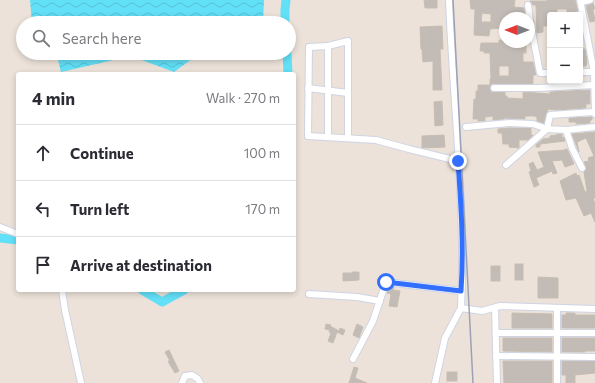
<!DOCTYPE html>
<html lang="en">
<head>
<meta charset="utf-8">
<style>
  body { margin:0; font-family:Commissioner,sans-serif; background:#f2f2f3; color:#2b2b33 }
  .controls { position:absolute; right:12px; top:12px; display:grid; overflow:hidden; border-radius:4px; box-shadow:0 2px 6px #0003 }
  .controls button { width:36px; height:36px; display:grid; place-items:center; padding:0; border:0; border-bottom:1px solid #e1e1e2; background:#fff; color:#2b2b33; font:20px sans-serif }
  .compass { position:absolute; left:499px; top:12px; width:36px; height:36px; border-radius:50%; background:#fff; box-shadow:0 2px 6px #0003; rotate:270deg }
  .stop { position:absolute; width:12px; height:12px; margin:-9px; border:3px solid #336fff; border-radius:50%; background:#fff }
  .stop.end { background:#336fff; border-color:#fff; box-shadow:0 1px 4px #0008 }
  .list { margin:0; padding:0; list-style:none }
  h2 { display:flex; justify-content:space-between; align-items:center; height:52px; margin:0; padding:0 16px; font-size:17px }
  h2 small { font-size:13px; font-weight:400; color:#7c7c81 }
  .list li { display:grid; grid-template-columns:26px 1fr auto; gap:12px; align-items:center; box-sizing:border-box; height:56px; padding:0 16px; border-top:1px solid #e1e1e2 }
  .list b { display:block; font-size:15px; white-space:nowrap }
  .list em { font-size:13px; font-style:normal; color:#7c7c81 }
  .icon { flex:none; width:22px; height:22px; fill:none; stroke:currentColor; stroke-width:2; stroke-linecap:round; stroke-linejoin:round }
  .map { position:relative; flex:none; width:595px; height:383px; overflow:hidden }
  .search { position:absolute; background:#fff; box-shadow:0 2px 6px #0003; left:16px; top:16px; width:280px; height:44px; display:flex; align-items:center; gap:10px; box-sizing:border-box; padding:0 14px; border-radius:22px; color:#7c7c81; font-size:15px }
  .panel { position:absolute; background:#fff; box-shadow:0 2px 6px #0003; left:16px; top:72px; width:280px; height:220px; border-radius:4px }
  .map>svg:first-child { display:block }
  .water { fill:url(#water-waves) }
  .lines { fill:none; stroke-linecap:round; stroke-linejoin:round }
  .river { stroke:#62e0f7; stroke-width:9 }
  .building { fill:#c3bcb6; stroke:#c7beb2; fill-rule:evenodd }
  .lane-casing { stroke:#ced4e3; stroke-width:4.5 }
  .street-casing { stroke:#ced4e3; stroke-width:8 }
  .lane { stroke:#fff; stroke-width:3 }
  .street { stroke:#fff; stroke-width:6 }
  .rail { stroke:#9ba2b5; stroke-width:1.5 }
  .route { stroke:#336fff; stroke-width:5 }
</style>
</head>
<body>
<div class="map">
<svg width="595" height="383" viewBox="0 0 595 383">
  <defs>
    <pattern id="water-waves" width="16" height="10" patternUnits="userSpaceOnUse"><rect width="16" height="10" fill="#62e0f7"/><path d="M0 5q4-4 8 0t8 0" fill="none" stroke="#55c0d4"/></pattern>
  </defs>
  <rect width="100%" height="100%" fill="#ece2d9"/>
  <g class="water">
    <path d="M30,0h234l-1,23h-231z"/>
    <path d="M45,53h155l-26,19 -43,-16 -70,16 -4,-16z"/>
  </g>
  <g class="lines">
    <g class="river">
      <path d="M285,23v-13l1,-10"/>
      <path d="M287,53l1,21"/>
      <path d="M0,238l18,2"/>
      <path d="M142,290l20,12 22,-12"/>
    </g>
  </g>
  <g class="building">
    <path d="M424,0h13v8h-12z"/>
    <path d="M470,0h45l-1,7 10,1 1,10h-20v5h-3v5l-12,1 -1,7 -15,-1 1,-26h-4zM482,13l9,1v8h-10z"/>
    <path d="M547,0h28l3,11 -11,3v-5h-10v3h-3v3h-4v11h-7v6l-6,1 -1,-28h-3l-3,-4h17z"/>
    <path d="M593,3l2,6h-2l2,12 -5,1 -4,-16z"/>
    <path d="M442,26l1,23h-3l2,41h-9v-29l-10,1 -1,-13h-1l-1,-22z"/>
    <path d="M499,40h6v2h21v11h-3v9h10l3,13h-3v9h-41l-2,4 1,4h14v4h2v2l16,1v-7l27,2v-2l40,-2v14h-4v4l-30,2 -8,-1 -4,14 -7,-2v-4l-3,-1h-9v3l-21,-1v1l-11,1v-4l-8,1v4h-7v-2h-5l1,-20h2v-8h2v-6h12v-6h1l-1,-26h-6v-2h-4l1,-8h18zM499,66h10v10h-10z"/>
    <path d="M582,49h3l2,13 -1,4h-6v-16z"/>
    <path d="M442,101l1,24 -8,1 -1,-24z"/>
    <path d="M592,117v3h-2v3l-14,1v-2h-7v-4z"/>
    <path d="M509,128h22v7h2l-5,5h-9v8l-10,-1v-3h-6l-1,-11h-4v-4z"/>
    <path d="M595,132v66h-2l2,6v18l-4,-9 -7,3 -8,-18 -10,2 -6,-19 16,-8 1,3 2,-1 6,17 2,-1 -3,-19 2,-4 -2,-6 5,-1 -1,-3 6,-2 -8,-18 -9,4 2,10 -7,-18z"/>
    <path d="M557,134h5v4l2,-1 1,4 -25,3v3h-4v-2l7,-6 7,-1v-2l7,-1z"/>
    <path d="M444,135l1,12 -23,1v-12z"/>
    <path d="M565,149h2l7,15 -9,3 -3,-7 -10,1 5,12 -4,1 -1,-3 -16,7 3,7 -5,2 -5,-15 2,-1 -2,-7 4,-2 4,8 7,-3 -6,-15 27,-2z"/>
    <rect x="515" y="264" width="8" height="16"/>
    <rect x="491" y="266" width="9" height="15"/>
    <path d="M352,272h7v8l-16,1v-8h9z"/>
    <path d="M538,277l20,1v20h-20z"/>
    <path d="M389,287h5l-1,3 7,1 -3,16 -8,-1 2,-12 -4,-1z"/>
    <path d="M512,313l40,1v14h-40z"/>
    <path d="M566,313h9v2h20v13h-33v-13h4z"/>
    <path d="M326,324l5,1 -1,1 9,5 1,-3 5,2 -2,5 -6,-3 -4,11 -5,-2 3,-8 -2,-1 1,-2 -5,-1z"/>
    <path d="M357,324l6,3 -4,11 -6,-3z"/>
    <path d="M503,338h49v14l-49,-1z"/>
    <path d="M562,338h33v13h-10v1h-23z"/>
    <path d="M169,350l10,21 -4,2 -5,-8 -2,-4h2l-5,-9z"/>
    <path d="M503,361h49v22h-48z"/>
    <path d="M562,361h33v12l-20,2v8h-9v-8h-4z"/>
    <path d="M354,367l4,1 -3,10 12,5h-18z"/>
    <rect x="447" y="372" width="10" height="9"/>
  </g>
  <g class="lines">
    <defs>
      <path id="lane" d="M571,15l11,-2"/>
      <g id="street">
        <path d="M449,0c4,103 17,205 12,308"/>
        <path d="M580,0l14,72 1,42"/>
        <path d="M581,2l9,-2"/>
        <path d="M528,5l2,16 10,52h10"/>
        <path d="M328,46v91"/>
        <path d="M580,72h15"/>
        <path d="M308,88l40,5v45"/>
        <path d="M494,88h44l56,-3"/>
        <path d="M348,93v-52l-20,5 -19,1 -1,89 68,4 33,9 49,12"/>
        <path d="M466,127l43,-4 24,1 14,5 19,1 29,-3"/>
        <path d="M566,130l6,18 10,20"/>
        <path d="M506,165l41,-36 3,-14 44,-3"/>
        <path d="M0,227l18,7"/>
        <path d="M62,290l3,20 16,73"/>
        <path d="M309,294l48,3 23,4"/>
        <path d="M495,308l2,75"/>
        <path d="M557,308v75"/>
        <path d="M496,333h99"/>
        <path d="M496,356l99,1"/>
        <path d="M353,359l20,-38 13,-39 75,9"/>
        <path d="M182,383l3,-7 7,-1 6,4 2,4"/>
        <path d="M435,383l10,-45 16,-30 21,3 18,-5 95,3"/>
      </g>
    </defs>
    <use href="#lane" class="lane-casing"/>
    <use href="#street" class="street-casing"/>
    <use href="#lane" class="lane"/>
    <use href="#street" class="street"/>
    <path class="rail" d="M453,0l20,383"/>
  </g>
  <g class="lines">
    <path class="route" d="M386,282l75,9c3,-43 0,-87 -3,-130"/>
  </g>
</svg>
<div class="controls">
<button>+</button>
<button>−</button>
</div>
<svg class="compass" viewBox="-18 -18 36 36"><path d="M0-13l5 13h-10z" fill="#e53935"/><path d="M0 13l5-13h-10z" fill="#7c7c81"/></svg>
<div class="stop" style="left:386px;top:282px"></div>
<div class="stop end" style="left:458px;top:161px"></div>
<div class="search"><svg class="icon" aria-label="search" viewBox="0 0 24 24"><circle cx="10" cy="10" r="6"/><path d="M15 15l6 6"/></svg>Search here</div>
<section class="panel">
<h2>4 min<small>Walk · 270 m</small></h2>
<ul class="list">
<li><svg class="icon" aria-label="ahead" viewBox="0 0 24 24"><path d="M12 20V5M6 11l6-6 6 6"/></svg><div><b>Continue</b></div><em>100 m</em></li>
<li><svg class="icon" aria-label="left" viewBox="0 0 24 24"><path d="M17 20v-9H6M10 6l-5 5 5 5"/></svg><div><b>Turn left</b></div><em>170 m</em></li>
<li><svg class="icon" aria-label="arrive" viewBox="0 0 24 24"><path d="M6 21V4h12l-3 4 3 4H6"/></svg><div><b>Arrive at destination</b></div></li>
</ul>
</section>
</div>
</body>
</html>
